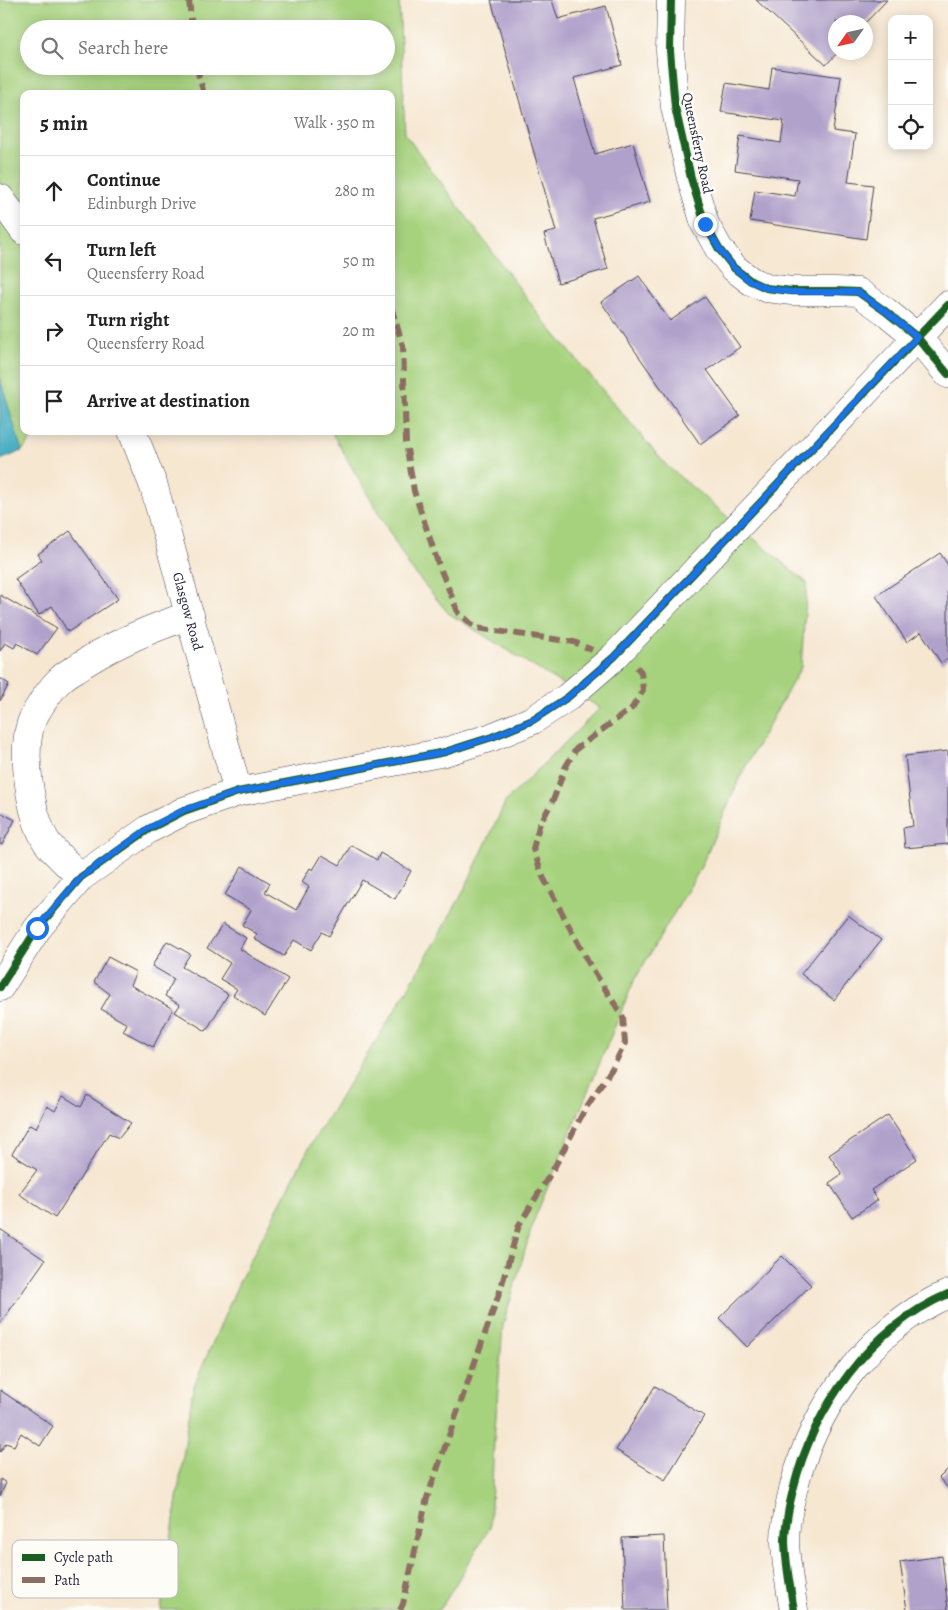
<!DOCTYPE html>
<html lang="en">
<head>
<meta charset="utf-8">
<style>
  body { margin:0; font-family:Alegreya,serif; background:#f6f6f6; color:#222 }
  .controls { position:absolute; right:15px; top:15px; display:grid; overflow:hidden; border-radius:10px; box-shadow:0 2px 12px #0003 }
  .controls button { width:45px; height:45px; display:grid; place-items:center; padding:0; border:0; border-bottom:1px solid #e0e0e0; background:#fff; color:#222; font:25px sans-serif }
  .compass { position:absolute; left:828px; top:15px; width:45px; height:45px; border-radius:50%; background:#fff; box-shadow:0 2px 12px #0003; rotate:236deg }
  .stop { position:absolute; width:15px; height:15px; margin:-11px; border:4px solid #1a73e8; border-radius:50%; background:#fff }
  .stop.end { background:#1a73e8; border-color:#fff; box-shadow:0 1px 5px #0008 }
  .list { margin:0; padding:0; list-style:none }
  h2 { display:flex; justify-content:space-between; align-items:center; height:65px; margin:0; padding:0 20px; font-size:21px }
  h2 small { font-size:16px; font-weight:400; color:#767676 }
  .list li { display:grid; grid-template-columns:32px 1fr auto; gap:15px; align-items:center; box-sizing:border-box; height:70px; padding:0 20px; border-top:1px solid #e0e0e0 }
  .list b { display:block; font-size:19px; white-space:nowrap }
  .list p { margin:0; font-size:16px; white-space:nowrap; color:#767676 }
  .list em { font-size:16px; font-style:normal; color:#767676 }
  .icon { flex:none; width:28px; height:28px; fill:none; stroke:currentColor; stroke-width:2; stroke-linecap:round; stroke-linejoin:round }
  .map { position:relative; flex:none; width:948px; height:1610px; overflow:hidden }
  .search { position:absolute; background:#fff; box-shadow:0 2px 12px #0003; left:20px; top:20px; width:375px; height:55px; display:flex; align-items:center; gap:12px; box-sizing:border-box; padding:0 18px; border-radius:28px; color:#767676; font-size:19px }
  .panel { position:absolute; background:#fff; box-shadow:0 2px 12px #0003; left:20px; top:90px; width:375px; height:345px; border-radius:10px }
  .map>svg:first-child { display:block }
  .green { fill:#a6d17d; stroke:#647a5c; fill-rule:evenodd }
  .water { fill:#41abc0; stroke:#32667e }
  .building { fill:#b0a1cb }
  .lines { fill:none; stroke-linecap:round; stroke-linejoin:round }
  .minor-casing { stroke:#424052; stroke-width:29 }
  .minor { stroke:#fff; stroke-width:28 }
  .quiet { stroke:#8d6e63; stroke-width:6; stroke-dasharray:12 6; stroke-linecap:butt }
  .cycleway-casing { stroke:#fdfcf7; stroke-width:11 }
  .cycleway { stroke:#1b5e20; stroke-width:8 }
  .route { stroke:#1a73e8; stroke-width:6 }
  .labels { text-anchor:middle; stroke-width:5; stroke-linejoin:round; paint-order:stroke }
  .street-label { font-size:14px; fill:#22223b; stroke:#fdfcf7 }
  .key { fill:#fdfcf7; stroke:#bbbbbf; stroke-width:1 }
  .key-label { font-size:14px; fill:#22223b }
</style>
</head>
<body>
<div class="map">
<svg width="948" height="1610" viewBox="0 0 948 1610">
  <rect width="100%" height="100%" fill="#fdfcf7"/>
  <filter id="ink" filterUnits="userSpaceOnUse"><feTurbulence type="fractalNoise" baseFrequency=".02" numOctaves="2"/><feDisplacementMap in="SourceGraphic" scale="10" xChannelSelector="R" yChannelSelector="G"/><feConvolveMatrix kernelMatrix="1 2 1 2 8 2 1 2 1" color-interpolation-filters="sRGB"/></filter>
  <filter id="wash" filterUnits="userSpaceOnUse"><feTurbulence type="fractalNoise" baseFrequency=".0096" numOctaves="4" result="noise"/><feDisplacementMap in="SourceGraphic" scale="20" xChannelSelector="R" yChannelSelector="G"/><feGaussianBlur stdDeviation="1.12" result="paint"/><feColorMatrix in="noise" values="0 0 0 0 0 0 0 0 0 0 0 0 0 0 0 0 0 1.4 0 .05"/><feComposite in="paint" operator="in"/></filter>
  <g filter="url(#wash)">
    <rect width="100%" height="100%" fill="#f6e7d1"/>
    <path class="green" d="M0,0h399l6,134 138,186 124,146 140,117 -6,84 -59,106 -43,98 -65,110 -100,239 -31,105 -9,116 -4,86 -50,83h-279l32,-222 47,-108 71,-136 88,-140 62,-108 45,-95 94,-93 -152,-95 -39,-47 -78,-135h60v-337h-367v337h15l-17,20 -22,9zM29,29h357v37h-357z"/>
    <path class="water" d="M0,378l22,73 -22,9z"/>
    <g id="blocks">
      <g class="building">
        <path d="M491,0h61l6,19 48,-13 16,59 -48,13 21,76 38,-11 17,59 -57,16 15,51 -50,14 -14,-49 12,-3z"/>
        <path d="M756,0h131l-21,22h-30v30h2l-12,13z"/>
        <path d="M772,67l69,10 -8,54 22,3 -7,48 25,3 -7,54 -116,-18 5,-31 40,6 3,-17 -63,-9 5,-34 41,7 3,-22 -63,-9 5,-29 43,7z"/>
        <path d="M639,276l31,45 35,-24 35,50 -33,23 33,46 -40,28 -99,-142z"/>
        <path d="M70,531l48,68 -50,33 -16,-26 -13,9 -24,-36 27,-19 -4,-6z"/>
        <path d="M940,553l8,12v26l-1,1 1,3v64l-7,4 -20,-31 -14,10 -31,-46z"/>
        <path d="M0,595l57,33 -20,27 -20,-12 -3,5 -9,-5 -5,8z"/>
        <path d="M0,678l9,6 -9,17z"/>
        <path d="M948,751v93l-43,4 -2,-20 10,-2 -8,-70z"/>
        <path d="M0,812l15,8 -13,25 -2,-1z"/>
        <path d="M351,845l26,15 3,-7 31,18 -16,28 -33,-19 -33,56 -7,-4 -11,18 -17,-10 -10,16 -30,-17 3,-5 -15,-9 9,-15 -26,-15 17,-29 28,17 -5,9 31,18 13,-23 -7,-5 8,-14 3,2 9,-15 18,10z"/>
        <path d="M848,915l33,25 -47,60 -33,-26z"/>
        <path d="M223,924l23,14 -6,11 48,30 -23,37 -32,-21 4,-6 -17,-10 10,-16 -23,-15z"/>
        <path d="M167,941l23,13 -8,13 46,27 -22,37 -31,-19 5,-7 -15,-9 9,-17 -22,-13z"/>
        <path d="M108,957l28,15 -6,13 43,24 -20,38 -30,-16 4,-7 -26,-15 9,-15 -16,-12z"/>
        <path d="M87,1095l44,28 -12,15 -10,-5 -54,85 -36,-24 18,-24 -25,-16 17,-29 7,3 11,-22 8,5 8,-15 18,11z"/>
        <path d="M888,1115l29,44 -46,31 7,10 -26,17 -23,-34 13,-9 -13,-19z"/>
        <path d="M0,1229l45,31 -45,64z"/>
        <path d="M782,1256l29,29 -64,62 -28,-29z"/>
        <path d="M655,1386l49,30 -39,64 -49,-30z"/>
        <path d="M0,1390l53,36 -13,20 -19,-13 -7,13 -8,-3 -6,9z"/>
        <path d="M948,1469v19l-9,-10z"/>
        <path d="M0,1479l6,4 -6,13z"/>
        <path d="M664,1536l3,74h-42l-3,-72z"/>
        <path d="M942,1556l6,54h-41l-7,-48z"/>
      </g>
    </g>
  </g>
  <g filter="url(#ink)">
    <use href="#blocks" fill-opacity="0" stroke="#424052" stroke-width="1"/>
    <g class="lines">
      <defs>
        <g id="minor">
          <path d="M671,0l-1,51 5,56 16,71 14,46 14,25 15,19 17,13 15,7 26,3h43l23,1 27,19 32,26 31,37"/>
          <path d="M0,198l24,33"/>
          <path id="s1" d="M132,431l22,56 84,305"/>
          <path d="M81,877c-9,-9 -28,-25 -35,-36 -16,-28 -25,-87 -15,-118 5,-13 20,-35 30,-44 6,-6 15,-10 22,-15 34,-22 70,-36 107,-49"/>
          <path d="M0,987l37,-58 44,-52 68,-48 35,-18 54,-19 207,-40 47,-15 41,-17 35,-23 46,-40 334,-352"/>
          <path d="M794,1610c-4,-22 -8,-45 -9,-68 0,-17 4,-36 8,-52 20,-81 76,-162 155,-196"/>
        </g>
      </defs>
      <use href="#minor" class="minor-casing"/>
      <use href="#minor" class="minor"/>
      <g class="quiet">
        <path d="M189,0l3,29"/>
        <path d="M196,66l8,28"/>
        <path d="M391,307l12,39 3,97 8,48 24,72 20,49 18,16 98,14 18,8"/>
        <path d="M400,1610l3,-6 24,-106 73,-207 19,-66 35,-57 30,-57 29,-44 12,-24 -2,-26 -35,-55 -45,-85 -10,-28 6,-23 15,-28 11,-30 11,-19 56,-41 11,-18 -2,-18 -8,-9"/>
      </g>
      <defs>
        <g id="cycleway">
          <path d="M671,0l-1,51 5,56 16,71 14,46 14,25 15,19 17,13 15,7 26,3h43l23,1 27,19 32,26 31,37"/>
          <path d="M0,987l37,-58 44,-52 68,-48 35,-18 54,-19 207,-40 47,-15 41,-17 35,-23 46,-40 334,-352"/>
          <path d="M794,1610c-4,-22 -8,-45 -9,-68 0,-17 4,-36 8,-52 20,-81 76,-162 155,-196"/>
        </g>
      </defs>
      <use href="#cycleway" class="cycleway-casing"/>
      <use href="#cycleway" class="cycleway"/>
    </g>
  </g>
  <g class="lines" filter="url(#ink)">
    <path class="route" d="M37,928l44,-51 68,-49 35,-18 54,-18 207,-40 47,-15 41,-17 35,-23 46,-40 303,-320 -32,-26 -27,-19h-66l-26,-4 -16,-7 -16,-13 -15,-19 -14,-25"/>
  </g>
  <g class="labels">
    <g class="street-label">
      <text transform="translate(698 143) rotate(78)" y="5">Queensferry Road</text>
      <text dy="5" stroke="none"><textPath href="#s1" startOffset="189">Glasgow Road</textPath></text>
    </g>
  </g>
  <rect x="12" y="1540" width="166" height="58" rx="8" class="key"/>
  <rect x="22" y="1554" width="23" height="7" fill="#1b5e20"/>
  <rect x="22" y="1577" width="23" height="6" fill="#8d6e63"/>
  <g class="key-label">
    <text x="54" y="1562">Cycle path</text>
    <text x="54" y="1585">Path</text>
  </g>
</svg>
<div class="controls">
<button>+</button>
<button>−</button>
<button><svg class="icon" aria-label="locate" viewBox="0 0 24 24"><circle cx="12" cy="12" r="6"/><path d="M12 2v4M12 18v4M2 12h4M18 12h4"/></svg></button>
</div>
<svg class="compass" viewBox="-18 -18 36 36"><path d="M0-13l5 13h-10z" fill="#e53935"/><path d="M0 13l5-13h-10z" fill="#767676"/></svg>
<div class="stop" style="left:37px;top:928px"></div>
<div class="stop end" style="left:705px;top:224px"></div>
<div class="search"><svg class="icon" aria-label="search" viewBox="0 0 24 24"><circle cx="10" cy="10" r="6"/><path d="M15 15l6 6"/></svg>Search here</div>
<section class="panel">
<h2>5 min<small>Walk · 350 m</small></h2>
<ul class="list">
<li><svg class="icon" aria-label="ahead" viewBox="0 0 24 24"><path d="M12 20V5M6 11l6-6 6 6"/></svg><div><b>Continue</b><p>Edinburgh Drive</p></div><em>280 m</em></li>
<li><svg class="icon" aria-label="left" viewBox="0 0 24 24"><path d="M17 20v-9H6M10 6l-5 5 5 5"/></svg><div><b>Turn left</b><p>Queensferry Road</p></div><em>50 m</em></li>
<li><svg class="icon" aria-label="right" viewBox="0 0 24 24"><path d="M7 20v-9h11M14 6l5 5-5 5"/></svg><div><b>Turn right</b><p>Queensferry Road</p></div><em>20 m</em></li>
<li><svg class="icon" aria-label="arrive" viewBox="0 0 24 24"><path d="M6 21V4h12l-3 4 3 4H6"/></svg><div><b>Arrive at destination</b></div></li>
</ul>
</section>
</div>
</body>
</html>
